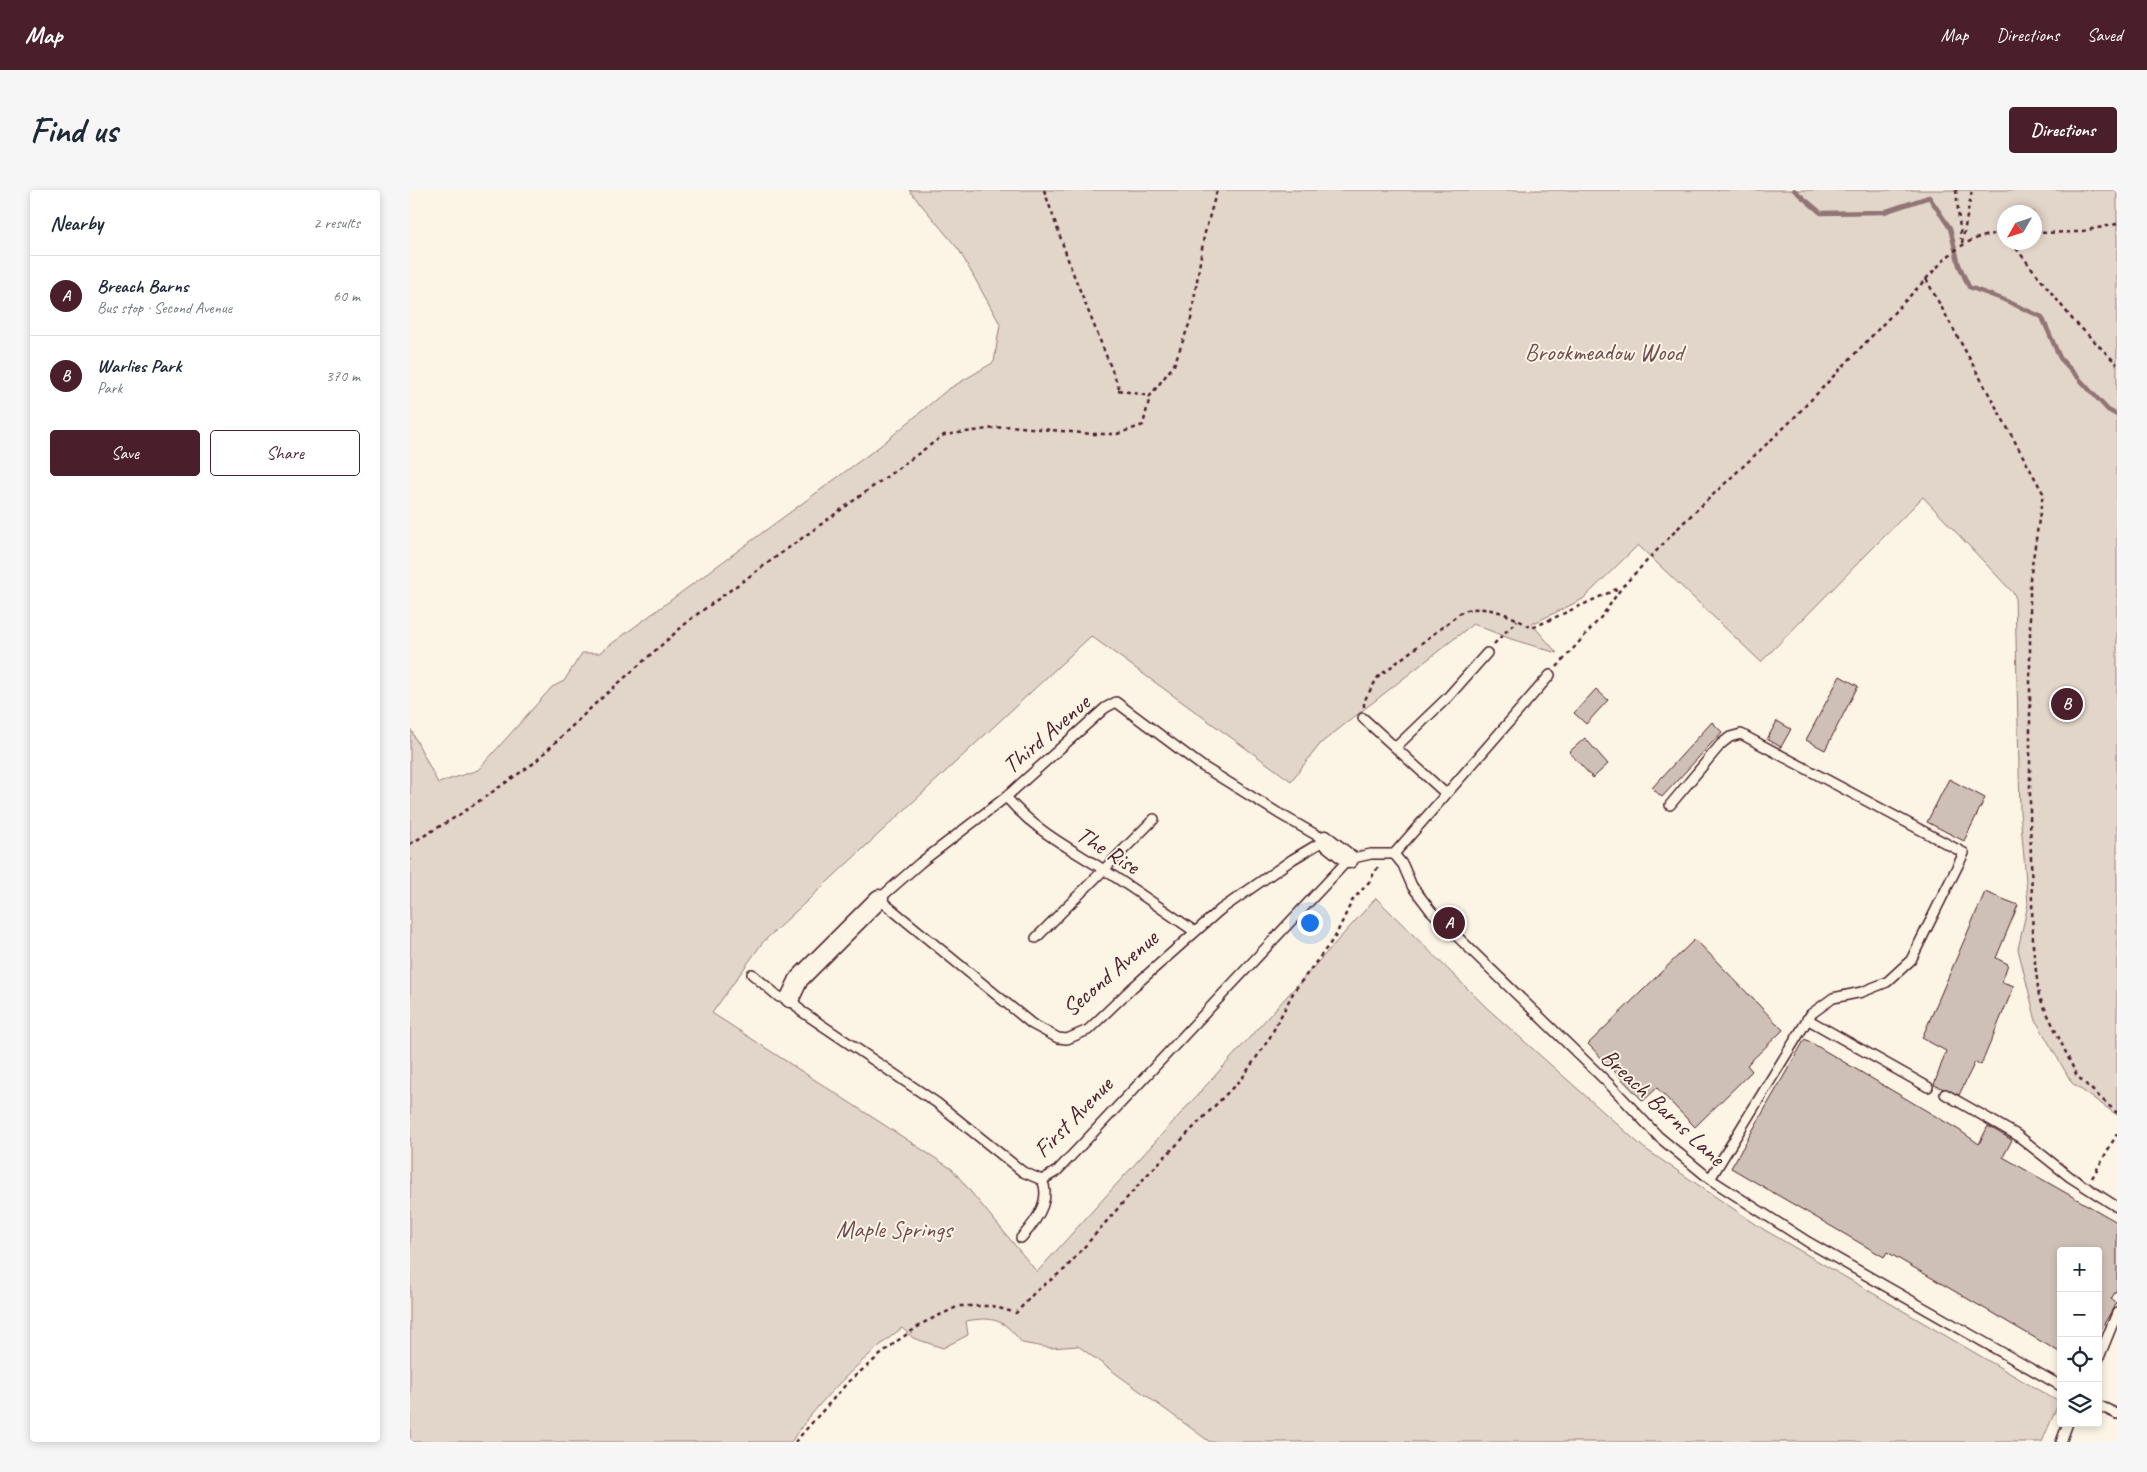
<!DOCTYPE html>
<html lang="en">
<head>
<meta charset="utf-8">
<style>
  body { margin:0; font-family:Caveat,sans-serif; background:#f6f6f7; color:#1f2937 }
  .controls { position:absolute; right:15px; bottom:15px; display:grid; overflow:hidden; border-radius:5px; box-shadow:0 2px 8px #0003 }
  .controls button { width:45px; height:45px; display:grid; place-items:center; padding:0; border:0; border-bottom:1px solid #e0e1e3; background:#fff; color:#1f2937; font:25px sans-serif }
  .compass { position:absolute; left:1587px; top:15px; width:45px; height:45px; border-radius:50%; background:#fff; box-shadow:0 2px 8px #0003; rotate:231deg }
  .you { position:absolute; left:899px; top:732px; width:18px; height:18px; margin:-12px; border:4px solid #fff; border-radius:50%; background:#1a73e8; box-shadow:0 0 0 8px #1a73e833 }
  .badge { display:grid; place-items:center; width:32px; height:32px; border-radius:50%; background:#4a1f2b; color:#fff; font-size:16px; font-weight:700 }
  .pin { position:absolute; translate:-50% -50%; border:2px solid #fff; box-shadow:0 1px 5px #0006 }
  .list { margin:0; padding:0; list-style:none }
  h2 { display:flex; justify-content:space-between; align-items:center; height:65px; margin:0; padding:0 20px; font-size:21px }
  h2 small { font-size:16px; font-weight:400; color:#747a83 }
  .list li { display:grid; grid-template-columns:32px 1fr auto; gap:15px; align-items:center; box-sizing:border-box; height:80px; padding:0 20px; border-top:1px solid #e0e1e3 }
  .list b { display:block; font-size:19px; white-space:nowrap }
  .list p { margin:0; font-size:16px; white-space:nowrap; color:#747a83 }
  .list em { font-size:16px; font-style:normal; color:#747a83 }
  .actions { display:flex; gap:10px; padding:15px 20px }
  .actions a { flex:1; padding:11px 0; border:1px solid #4a1f2b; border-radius:5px; text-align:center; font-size:18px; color:#4a1f2b }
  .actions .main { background:#4a1f2b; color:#fff }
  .icon { flex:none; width:28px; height:28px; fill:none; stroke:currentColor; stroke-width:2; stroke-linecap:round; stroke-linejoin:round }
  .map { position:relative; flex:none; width:1707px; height:1252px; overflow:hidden; border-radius:5px }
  header { display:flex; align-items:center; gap:30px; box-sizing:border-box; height:70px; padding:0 25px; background:#4a1f2b; color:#fff }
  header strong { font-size:24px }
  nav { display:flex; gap:28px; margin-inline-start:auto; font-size:18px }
  .intro { display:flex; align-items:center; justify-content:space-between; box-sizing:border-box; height:120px; padding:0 30px }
  h1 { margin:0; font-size:35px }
  .button { padding:12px 22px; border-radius:5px; background:#4a1f2b; color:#fff; font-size:18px; font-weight:700 }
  main { display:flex; gap:30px; padding:0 30px }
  aside { flex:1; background:#fff; border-radius:5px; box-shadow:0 2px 8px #0003 }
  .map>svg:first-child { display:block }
  .green { fill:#e2d5ca; stroke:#967a7a; fill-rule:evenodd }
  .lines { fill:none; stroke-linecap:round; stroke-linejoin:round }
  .stream { stroke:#917474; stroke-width:4.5 }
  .building { fill:#cfc0b7; stroke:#4a1f2b }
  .service-casing { stroke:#4a1f2b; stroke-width:12 }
  .minor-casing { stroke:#4a1f2b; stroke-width:21 }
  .path { stroke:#4a1f2b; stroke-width:2.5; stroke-dasharray:4 4; stroke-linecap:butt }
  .service { stroke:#fcf5e5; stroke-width:9 }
  .minor { stroke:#fcf5e5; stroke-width:18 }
  .labels { text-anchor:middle; stroke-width:4; stroke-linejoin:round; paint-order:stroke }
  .park-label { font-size:24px; fill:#704c53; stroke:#fcf5e5 }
  .street-label { font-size:24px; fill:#4a1f2b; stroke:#fcf5e5 }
</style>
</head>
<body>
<header>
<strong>Map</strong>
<nav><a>Map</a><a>Directions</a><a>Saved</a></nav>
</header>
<div class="intro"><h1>Find us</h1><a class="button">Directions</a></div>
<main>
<aside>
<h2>Nearby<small>2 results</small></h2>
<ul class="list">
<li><span class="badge">A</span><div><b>Breach Barns</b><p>Bus stop · Second Avenue</p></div><em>60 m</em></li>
<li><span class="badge">B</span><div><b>Warlies Park</b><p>Park</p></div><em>370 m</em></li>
</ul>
<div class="actions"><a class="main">Save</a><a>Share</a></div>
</aside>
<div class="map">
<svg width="1707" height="1252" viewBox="0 0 1707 1252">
  <rect width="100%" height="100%" fill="#fcf5e5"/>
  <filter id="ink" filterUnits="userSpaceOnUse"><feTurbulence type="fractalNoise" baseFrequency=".02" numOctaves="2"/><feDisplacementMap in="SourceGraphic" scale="10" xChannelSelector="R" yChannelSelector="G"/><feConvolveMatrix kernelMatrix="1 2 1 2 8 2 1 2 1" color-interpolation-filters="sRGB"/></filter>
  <g filter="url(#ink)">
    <path class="green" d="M499,0h1208v925l-45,-32 -36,-62 -18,-72 10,-45 -8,-92 -5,-217 -92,-98 -162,165 -123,-117 -55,54 -51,25 25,29 -46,-14 -38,-15 -152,119 -30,38 -200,-145 -328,306 -51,71 240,156 85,103 339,-374 111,110 157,140 119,81 296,173 -17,40h-832l-132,-96 -28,2 -28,-5c-18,-23 -27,-27 -56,-22l2,14 -25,13 -30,-10 -11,-10c-42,32 -82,71 -111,114h-381v-714l28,55 40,-13 74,-83 12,-6 18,-28h17l281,-207 67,-56 47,-28 6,-38 -41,-74zM1624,22v30h-30v-30z"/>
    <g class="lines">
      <path class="stream" d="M1384,0l27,23 63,-1 45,-15 21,31 9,37 10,22 33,12 40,18 18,41 48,52 9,5"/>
    </g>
    <g class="building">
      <path d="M1430,486l18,10 -33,64 -19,-10z"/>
      <path d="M1186,499l12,11 -22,24 -12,-11z"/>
      <path d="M1367,531l14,8 -10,18 -14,-8z"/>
      <path d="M1302,532l10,10 -60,65 -10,-9z"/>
      <path d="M1175,548l23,26 -15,14 -24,-26z"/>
      <path d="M1539,589l36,19 -21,43 -37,-19z"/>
      <path d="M1575,702l33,13 -22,53 12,6 -6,18 12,4 -33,79 -6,-3 -16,33 -25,-10 12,-34 -24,-13z"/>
      <path d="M1285,749l88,91 -36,35 5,6 -57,56 -38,-39 -14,13 -55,-57z"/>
      <path d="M1395,849l154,91 20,14 9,-18 24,14 -9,17 114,65v67l-6,10 5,4 -18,32v-84h-37v102l-174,-101 -3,5 -153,-89z"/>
    </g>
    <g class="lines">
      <defs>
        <g id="service">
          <path d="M706,512l86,64 76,47 47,27 -32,19 -73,51 -88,78 -44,42 -21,9 -9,-1 -26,-14 -153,-125 41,-36 86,-66 99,-89z"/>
          <path d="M953,528l82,75"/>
          <path d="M986,557l52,-50 39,-44"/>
          <path d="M596,607c30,34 58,48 95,71 32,20 62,42 93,63"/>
          <path d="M1260,615l51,-61 9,-7 11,-3 223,119 -53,107 -24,22 -25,10 -29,6 -22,16 -101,165"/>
          <path d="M984,664l9,11 9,21 19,25 179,174 49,52 51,42 98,63 253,144"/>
          <path d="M984,664l156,-179"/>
          <path d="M626,748l118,-119"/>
          <path d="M342,784l27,23 11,1 11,13 136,92 86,69 19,8 15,-9 33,-35 259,-277 22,-5h23"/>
          <path d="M1397,829l121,68"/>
          <path d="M1535,904l72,41 53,42 47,30"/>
          <path d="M611,1048c13,-14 31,-38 21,-58"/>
          <path d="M1688,1170l19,-47"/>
          <path d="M1688,1217l2,-1 17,8"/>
          <path d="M1651,1252l7,-19"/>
        </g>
        <g id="minor">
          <path d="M915,650l24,19"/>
          <path d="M380,808l9,-19 80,-80"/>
        </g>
      </defs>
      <use href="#service" class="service-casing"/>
      <use href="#minor" class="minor-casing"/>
      <g class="path">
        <path d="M634,0l27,78 49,122"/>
        <path d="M1546,0l5,49"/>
        <path d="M1624,43l44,-1 39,-8"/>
        <path d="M1601,52l62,78 44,44"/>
        <path d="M1552,53l10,-53"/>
        <path d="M1516,89l117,214 -13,86v236l3,131 6,50 38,80 40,37"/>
        <path d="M708,200l32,6"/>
        <path d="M1084,454l23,-24"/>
        <path d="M1147,477l45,-51 20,-29 61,-64 106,-100 156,-164c17,-16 35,-25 59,-26"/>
        <path d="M954,517v-6l14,-24 85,-66c26,-7 47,4 69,17l87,-40"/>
        <path d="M0,654l49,-29 75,-52 61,-59 97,-86 252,-183 66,-9 82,8h25l26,-9 7,-29 24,-31 17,-46 13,-83 13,-46"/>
        <path d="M1682,988l25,-44"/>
        <path d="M385,1252l54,-61 48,-40 28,-19 34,-16h33l24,7 19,-21 30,-23 82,-94 96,-98 26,-38 25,-48 41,-54 17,-36 17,-19 10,-17"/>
      </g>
      <use href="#service" class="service"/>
      <use href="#minor" class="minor"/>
    </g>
  </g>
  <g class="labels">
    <g class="park-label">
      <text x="1194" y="170">Brookmeadow Wood</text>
      <text x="484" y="1047">Maple Springs</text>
    </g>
    <g class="street-label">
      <text transform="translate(636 544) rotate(-41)" y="8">Third Avenue</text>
      <text transform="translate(698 660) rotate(32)" y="8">The Rise</text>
      <text transform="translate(700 783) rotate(-41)" y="8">Second Avenue</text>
      <text transform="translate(1253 917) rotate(43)" y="8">Breach Barns Lane</text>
      <text transform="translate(663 927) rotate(-46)" y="8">First Avenue</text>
    </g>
  </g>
</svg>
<div class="controls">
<button>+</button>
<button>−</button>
<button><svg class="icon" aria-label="locate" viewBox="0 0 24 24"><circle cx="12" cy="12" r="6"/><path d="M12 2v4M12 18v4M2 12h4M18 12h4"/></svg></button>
<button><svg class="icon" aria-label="layers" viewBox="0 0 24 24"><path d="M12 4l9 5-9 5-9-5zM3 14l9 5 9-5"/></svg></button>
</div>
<svg class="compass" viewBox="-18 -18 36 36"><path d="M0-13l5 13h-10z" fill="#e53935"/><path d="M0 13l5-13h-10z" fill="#747a83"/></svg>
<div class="you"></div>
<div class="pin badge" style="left:1039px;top:733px">A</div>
<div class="pin badge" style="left:1657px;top:514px">B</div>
</div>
</main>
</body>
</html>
